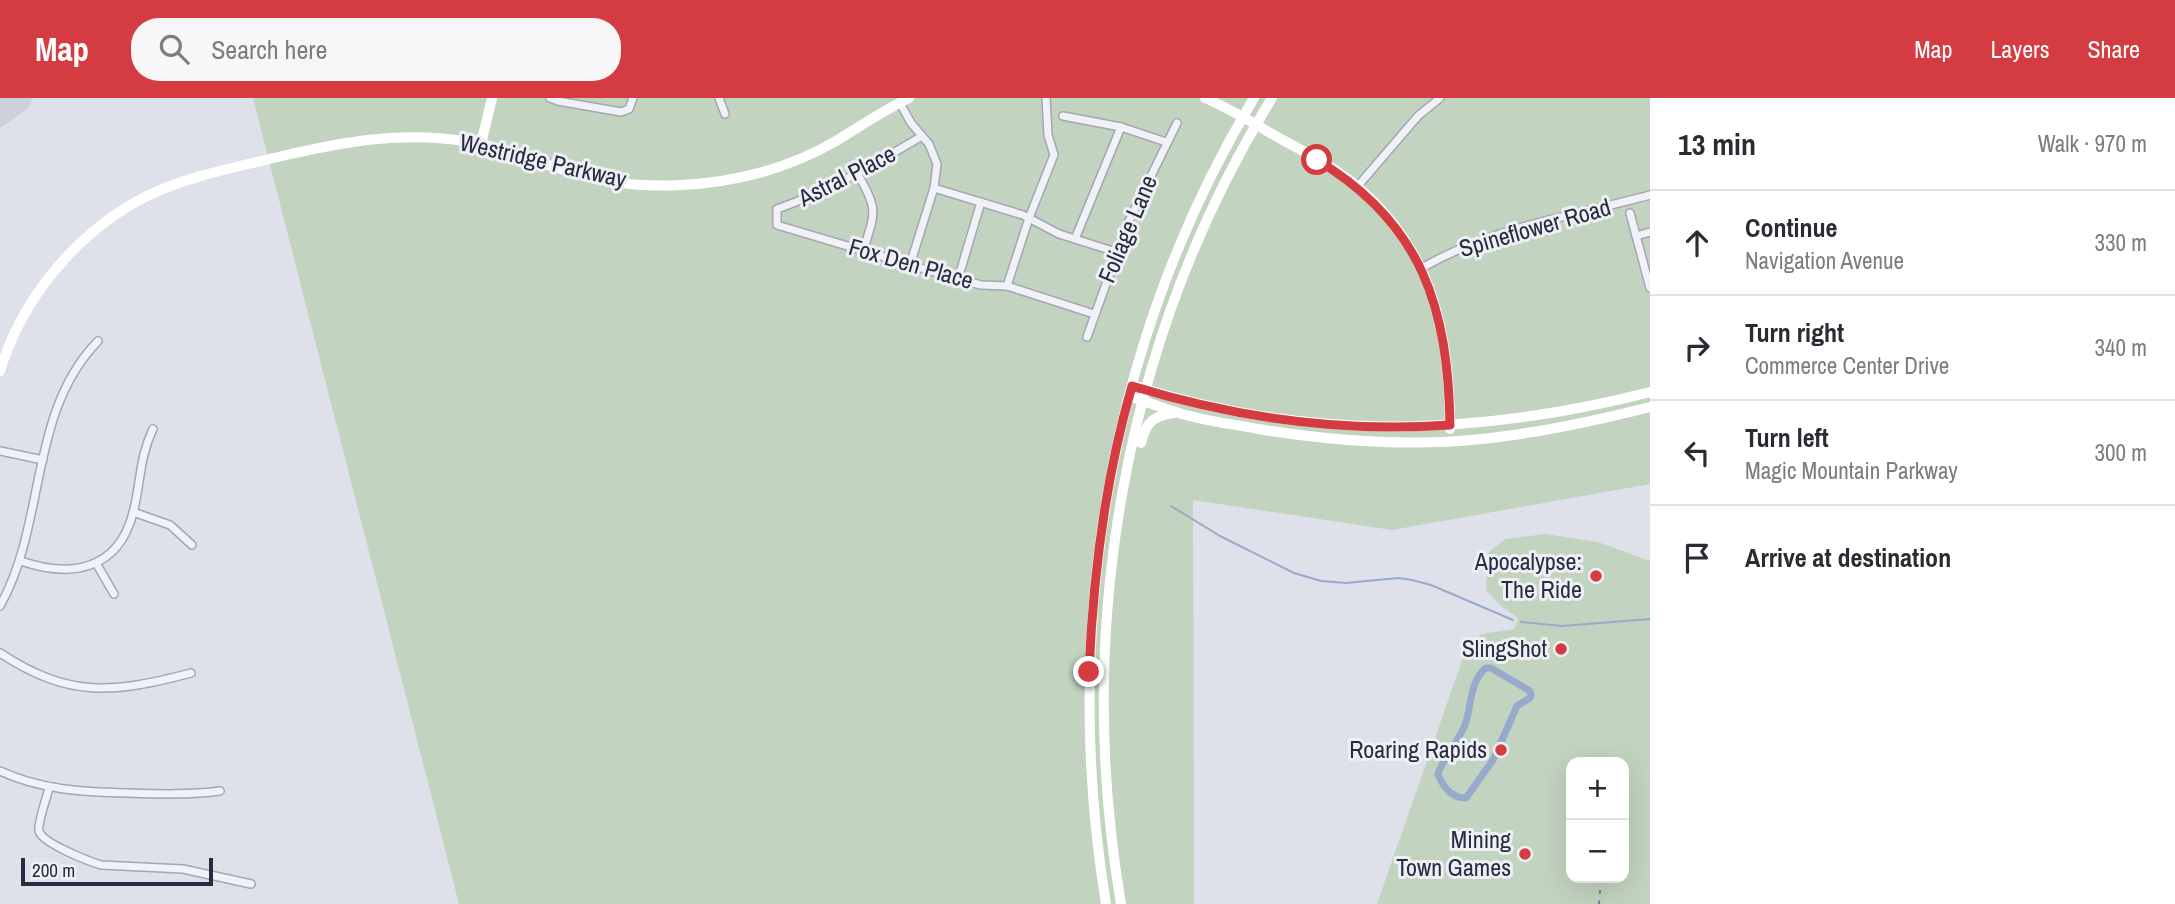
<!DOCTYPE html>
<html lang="en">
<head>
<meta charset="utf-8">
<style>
  body { margin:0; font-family:"Archivo Narrow",sans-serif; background:#f7f7f7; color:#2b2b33 }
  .controls { position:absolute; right:21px; bottom:21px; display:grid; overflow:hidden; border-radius:14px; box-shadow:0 7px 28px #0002 }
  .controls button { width:63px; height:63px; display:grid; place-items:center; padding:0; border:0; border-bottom:2px solid #e1e1e2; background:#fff; color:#2b2b33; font:35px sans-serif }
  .scale { position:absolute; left:21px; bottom:18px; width:192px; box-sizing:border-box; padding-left:7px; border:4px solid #272d40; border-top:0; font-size:19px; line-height:24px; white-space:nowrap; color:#272d40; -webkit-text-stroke:5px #eef0f6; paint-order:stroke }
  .stop { position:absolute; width:21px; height:21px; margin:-16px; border:5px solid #d53c41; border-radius:50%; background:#fff }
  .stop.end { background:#d53c41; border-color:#fff; box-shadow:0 2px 7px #0008 }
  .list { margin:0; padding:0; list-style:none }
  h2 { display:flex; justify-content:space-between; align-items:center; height:91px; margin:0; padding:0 28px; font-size:30px }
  h2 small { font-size:23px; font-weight:400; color:#7c7c81 }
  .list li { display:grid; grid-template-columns:46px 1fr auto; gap:21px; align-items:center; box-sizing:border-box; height:105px; padding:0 28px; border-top:2px solid #e1e1e2 }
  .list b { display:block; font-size:26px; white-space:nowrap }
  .list p { margin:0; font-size:23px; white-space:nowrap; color:#7c7c81 }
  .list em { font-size:23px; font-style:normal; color:#7c7c81 }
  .icon { flex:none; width:38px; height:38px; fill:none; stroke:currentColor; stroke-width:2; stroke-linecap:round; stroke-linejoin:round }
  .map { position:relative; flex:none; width:1650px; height:806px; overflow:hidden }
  header { display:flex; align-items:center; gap:42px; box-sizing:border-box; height:98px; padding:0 35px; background:#d53c41; color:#fff }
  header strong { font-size:33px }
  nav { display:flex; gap:38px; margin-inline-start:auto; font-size:24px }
  .search { width:490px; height:63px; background:#f7f7f7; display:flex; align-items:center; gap:18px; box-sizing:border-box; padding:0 24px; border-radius:28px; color:#7c7c81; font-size:26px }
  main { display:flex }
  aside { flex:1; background:#fff }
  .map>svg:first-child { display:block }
  .built { fill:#ccd0db }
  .green { fill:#c2d3bf; fill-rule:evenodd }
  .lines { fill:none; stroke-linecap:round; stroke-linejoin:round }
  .stream { stroke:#97aacb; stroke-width:2 }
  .canal { stroke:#97aacb; stroke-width:7 }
  .street-casing { stroke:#a3a7b3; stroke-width:10 }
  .street { stroke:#f1f2f7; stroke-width:7 }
  .secondary { stroke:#fff; stroke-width:10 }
  .rail { stroke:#777e93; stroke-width:2; stroke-dasharray:3.5 7; stroke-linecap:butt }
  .route { stroke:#d53c41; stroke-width:9 }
  .poi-dot { fill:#d53c41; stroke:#eef0f6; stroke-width:2.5 }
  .labels { text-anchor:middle; stroke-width:6; stroke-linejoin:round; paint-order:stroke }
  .street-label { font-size:24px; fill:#272d40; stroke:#eef0f6 }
  .poi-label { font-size:24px; fill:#272d40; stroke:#eef0f6; text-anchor:end }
</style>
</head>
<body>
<header>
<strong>Map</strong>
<div class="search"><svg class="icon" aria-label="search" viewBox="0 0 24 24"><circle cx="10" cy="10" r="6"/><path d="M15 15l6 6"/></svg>Search here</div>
<nav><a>Map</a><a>Layers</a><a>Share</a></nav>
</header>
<main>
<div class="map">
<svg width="1650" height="806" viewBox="0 0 1650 806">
  <rect width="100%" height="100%" fill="#dee1e9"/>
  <path class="built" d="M0,0h33l-6,11 -27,19z"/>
  <g class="green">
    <path d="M253,0h1397v386l-258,46 -199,-30 1,404h-735z"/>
    <path d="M1545,436l53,8 52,19v343h-273l88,-252 16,-18 33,-5 4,-11 -17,-12 -15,-16 2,-37 17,-14zM1571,664h53v116h-53z"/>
  </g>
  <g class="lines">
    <g class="stream">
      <path d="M1171,408l49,30 74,37 27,8 25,2 52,-5 14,2 19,5 82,35"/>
      <path d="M1521,524l41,4 88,-7"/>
    </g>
    <path class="canal" d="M1486,570h5l39,23 1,4 -1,3 -13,8 -24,54 -27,38c-14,0 -23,-11 -28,-24 6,-18 20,-32 27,-49 7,-20 4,-43 21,-57z"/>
    <defs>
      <g id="street">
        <path d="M550,0l8,3 63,11 8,-3 4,-11"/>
        <path d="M719,0l6,16"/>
        <path d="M900,5l11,20 18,21 8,20 -3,24 -24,77"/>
        <path d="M1063,18l58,11 45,15"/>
        <path d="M922,38c-47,28 -93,55 -145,73v16l181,54 23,6 26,1 87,28"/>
        <path d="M858,77c21,35 17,38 5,76"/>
        <path d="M1357,89l61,-71 22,-18"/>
        <path d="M934,90l89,27 36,19 57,18"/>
        <path d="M1630,115l20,75"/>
        <path d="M1636,138l14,-4"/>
        <path d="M1075,141l46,-112"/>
        <path d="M1422,170c70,-41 151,-52 228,-73"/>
        <path d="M958,181l23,-77"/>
        <path d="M1007,188l22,-68 25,-63 -6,-20 -2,-37"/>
        <path d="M1087,239l41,-114 49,-100"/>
        <path d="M0,353l43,9"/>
        <path d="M133,414l37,13 22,20"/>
        <path d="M21,463c49,17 97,10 112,-48 8,-30 6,-55 20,-84"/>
        <path d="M96,465l18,31"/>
        <path d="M0,508c47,-84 28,-193 98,-265"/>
        <path d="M0,555c70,46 114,40 191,20"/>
        <path d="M0,673c41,19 83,21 128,22 31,1 61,2 92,-2"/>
        <path d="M49,690c-2,9 -12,36 -10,43 3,12 49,30 62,34l82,4 68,15"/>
      </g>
    </defs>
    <use href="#street" class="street-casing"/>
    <use href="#street" class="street"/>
    <g class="secondary">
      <path d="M1205,0c26,11 51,27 76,41 26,14 54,29 77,48 75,64 92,148 92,242"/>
      <path d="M481,46l11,-46"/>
      <path d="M0,273c22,-73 77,-139 145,-174 42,-21 92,-30 137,-41 61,-14 119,-25 182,-15 37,5 71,21 107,31 34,11 73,15 109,13 54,-2 110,-17 156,-44 25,-15 48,-31 73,-43"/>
      <path d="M1132,287c175,56 341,52 518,7"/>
      <path d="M1129,298c17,6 34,12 50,17 26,8 53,11 79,16 74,12 149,18 224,10 57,-6 112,-18 168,-32"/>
      <path d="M1141,345c5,-21 12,-27 33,-30"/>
      <path d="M1106,806c-45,-276 3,-565 148,-806"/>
      <path d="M1121,806c-47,-277 3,-566 151,-806"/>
    </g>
    <path class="rail" d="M1599,806l2,-26"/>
  </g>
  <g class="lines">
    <path class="route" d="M1089,574c4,-97 16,-193 43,-286 104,32 209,47 318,39 -2,-117 -28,-202 -133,-265"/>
  </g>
  <g class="poi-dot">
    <circle cx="1596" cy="478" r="7"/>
    <circle cx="1561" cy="551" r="7"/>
    <circle cx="1501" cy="652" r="7"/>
    <circle cx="1525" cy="756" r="7"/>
  </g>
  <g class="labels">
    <g class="street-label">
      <text transform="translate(543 63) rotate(13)" y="8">Westridge Parkway</text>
      <text transform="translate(847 78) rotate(-27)" y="8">Astral Place</text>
      <text transform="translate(1535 130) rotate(-16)" y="8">Spineflower Road</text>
      <text transform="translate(1128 131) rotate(-67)" y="8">Foliage Lane</text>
      <text transform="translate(911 166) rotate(16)" y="8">Fox Den Place</text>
    </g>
    <g class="poi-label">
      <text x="1582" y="472">Apocalypse:<tspan x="1582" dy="28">The Ride</tspan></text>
      <text x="1547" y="559">SlingShot</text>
      <text x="1487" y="660">Roaring Rapids</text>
      <text x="1511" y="750">Mining<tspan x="1511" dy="28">Town Games</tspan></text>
    </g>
  </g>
</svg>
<div class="controls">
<button>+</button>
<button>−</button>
</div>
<div class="scale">200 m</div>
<div class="stop" style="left:1317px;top:62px"></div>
<div class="stop end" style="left:1089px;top:574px"></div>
</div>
<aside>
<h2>13 min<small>Walk · 970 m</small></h2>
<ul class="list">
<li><svg class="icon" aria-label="ahead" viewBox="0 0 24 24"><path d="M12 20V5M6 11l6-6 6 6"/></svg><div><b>Continue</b><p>Navigation Avenue</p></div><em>330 m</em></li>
<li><svg class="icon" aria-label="right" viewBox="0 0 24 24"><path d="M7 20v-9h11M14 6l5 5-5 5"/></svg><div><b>Turn right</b><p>Commerce Center Drive</p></div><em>340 m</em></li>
<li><svg class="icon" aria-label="left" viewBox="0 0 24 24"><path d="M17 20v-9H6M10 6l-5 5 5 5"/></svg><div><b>Turn left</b><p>Magic Mountain Parkway</p></div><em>300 m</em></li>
<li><svg class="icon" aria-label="arrive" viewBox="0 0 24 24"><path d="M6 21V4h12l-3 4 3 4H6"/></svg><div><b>Arrive at destination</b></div></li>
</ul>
</aside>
</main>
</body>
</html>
